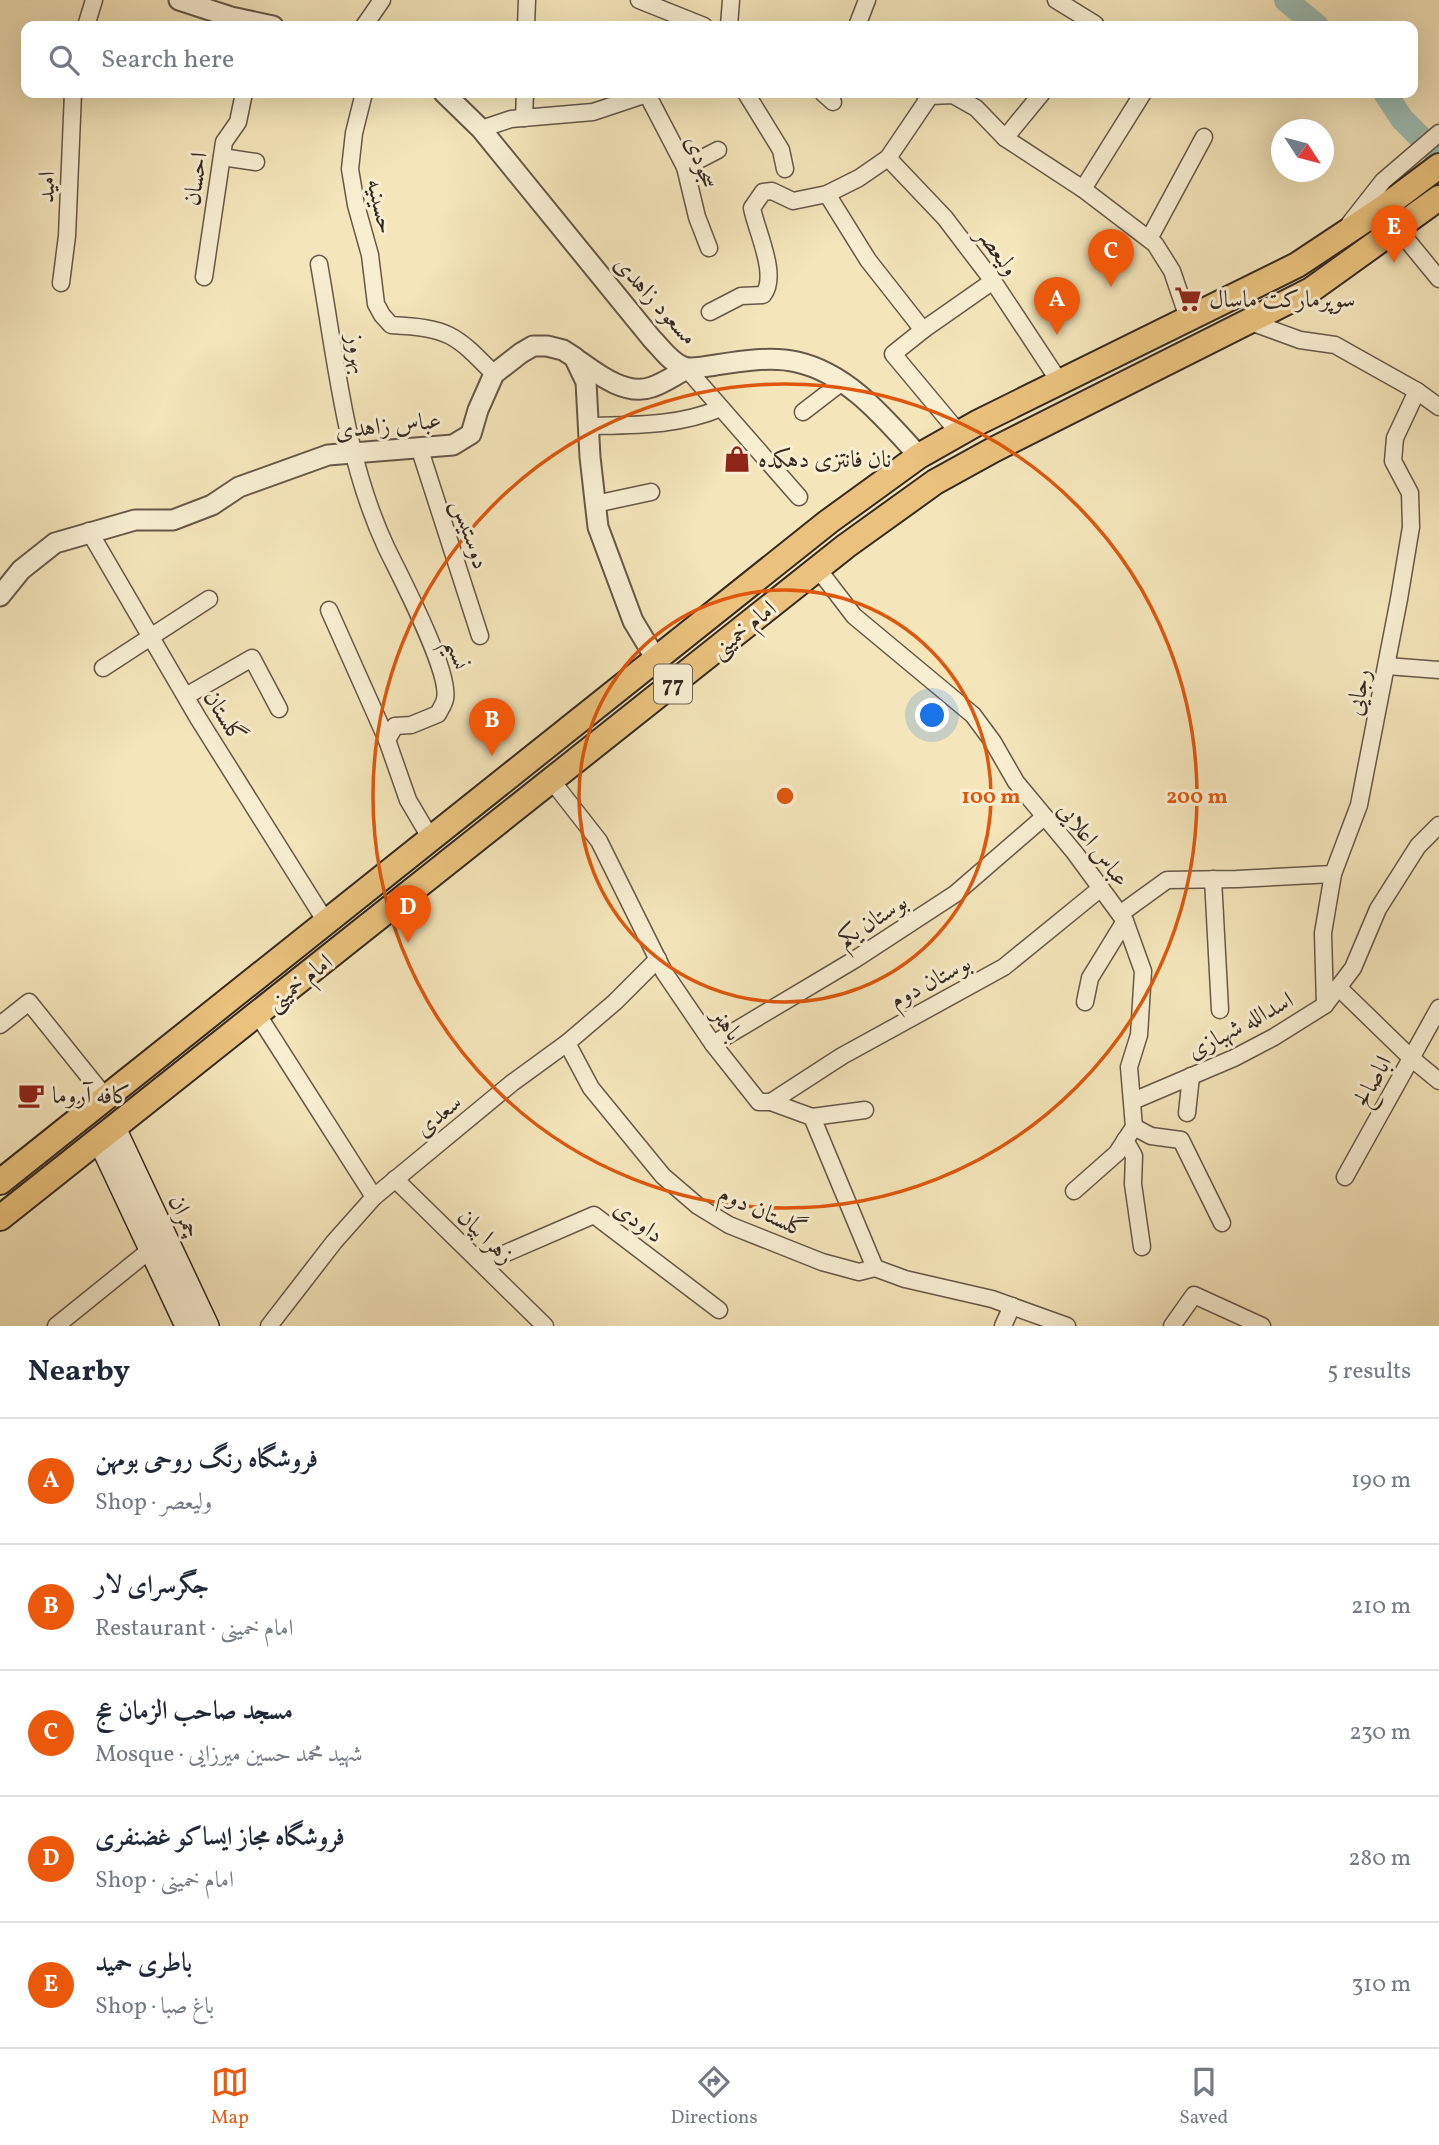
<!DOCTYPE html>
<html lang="en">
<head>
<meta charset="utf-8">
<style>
  body { margin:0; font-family:Vollkorn,Amiri,serif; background:#f2f2f3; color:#1f2937 }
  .compass { position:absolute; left:1271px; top:119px; width:63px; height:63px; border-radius:50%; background:#fff; box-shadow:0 7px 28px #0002; rotate:126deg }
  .you { position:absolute; left:933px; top:716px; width:24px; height:24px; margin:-18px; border:5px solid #fff; border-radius:50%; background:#1a73e8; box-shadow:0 0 0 10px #1a73e833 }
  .badge { display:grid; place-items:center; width:46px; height:46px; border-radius:50%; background:#ea580c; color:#fff; font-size:23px; font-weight:700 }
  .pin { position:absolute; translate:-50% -58px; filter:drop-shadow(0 2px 4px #0008) }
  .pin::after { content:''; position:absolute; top:37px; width:24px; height:21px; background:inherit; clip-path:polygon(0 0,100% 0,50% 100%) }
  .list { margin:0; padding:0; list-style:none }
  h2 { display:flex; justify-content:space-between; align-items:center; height:91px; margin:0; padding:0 28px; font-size:30px }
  h2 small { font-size:23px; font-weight:400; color:#747a83 }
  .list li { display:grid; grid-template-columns:46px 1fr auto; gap:21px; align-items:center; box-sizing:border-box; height:126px; padding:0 28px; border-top:2px solid #e0e1e3 }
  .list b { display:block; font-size:26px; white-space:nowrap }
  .list p { margin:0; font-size:23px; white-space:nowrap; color:#747a83 }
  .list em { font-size:23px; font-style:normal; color:#747a83 }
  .icon { flex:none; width:38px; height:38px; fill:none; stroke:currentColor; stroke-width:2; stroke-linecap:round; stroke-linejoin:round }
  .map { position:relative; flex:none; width:1439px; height:1326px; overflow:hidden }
  .search { position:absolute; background:#fff; box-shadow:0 7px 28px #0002; left:21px; right:21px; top:21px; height:77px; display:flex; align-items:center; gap:18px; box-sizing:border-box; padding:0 24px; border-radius:14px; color:#747a83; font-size:26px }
  .sheet { height:721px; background:#fff }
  nav { display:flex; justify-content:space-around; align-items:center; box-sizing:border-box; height:98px; border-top:2px solid #e0e1e3; background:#fff; font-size:19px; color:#747a83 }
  nav a { display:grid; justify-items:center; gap:4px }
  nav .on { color:#ea580c }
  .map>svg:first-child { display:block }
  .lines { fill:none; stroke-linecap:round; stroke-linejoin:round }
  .river { stroke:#9cbeb4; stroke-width:24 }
  .minor-casing { stroke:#665848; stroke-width:19 }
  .tertiary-casing { stroke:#665848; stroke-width:23 }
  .secondary-casing { stroke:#362922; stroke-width:24 }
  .trunk-casing { stroke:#362922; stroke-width:28 }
  .minor { stroke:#f8eed2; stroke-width:16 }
  .tertiary { stroke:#f8eed2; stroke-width:19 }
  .secondary { stroke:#f8eed2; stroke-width:21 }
  .trunk { stroke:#eac27d; stroke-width:24 }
  .ring { fill:none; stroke:#df570d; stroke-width:3.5 }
  .labels { text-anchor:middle; stroke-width:6; stroke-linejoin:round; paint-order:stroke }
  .shield { fill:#f8eed2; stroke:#706457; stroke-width:2 }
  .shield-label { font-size:23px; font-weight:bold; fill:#362922 }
  .street-label { font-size:24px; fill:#362922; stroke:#f8eed2 }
  .poi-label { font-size:24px; fill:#362922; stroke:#f8eed2; text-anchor:start }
  .centre { fill:#df570d; stroke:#f8eed2; stroke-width:3.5 }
  .ring-label { font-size:21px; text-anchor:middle; font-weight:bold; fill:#df570d; stroke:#f8eed2; stroke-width:6; stroke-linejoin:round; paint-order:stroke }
</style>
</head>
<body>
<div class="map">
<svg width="1439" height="1326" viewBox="0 0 1439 1326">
  <rect width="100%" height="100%" fill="#f4e5ba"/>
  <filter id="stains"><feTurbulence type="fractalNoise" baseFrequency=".00286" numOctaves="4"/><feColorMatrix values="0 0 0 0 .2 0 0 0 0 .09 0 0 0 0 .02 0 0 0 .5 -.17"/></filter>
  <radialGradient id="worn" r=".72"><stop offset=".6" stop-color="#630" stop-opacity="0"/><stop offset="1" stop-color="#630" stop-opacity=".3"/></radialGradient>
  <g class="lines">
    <g class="river">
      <path d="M1286,0l31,26"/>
      <path d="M1385,93l17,26 37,37"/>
    </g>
    <defs>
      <g id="minor">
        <path d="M639,0l65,26"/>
        <path d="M1056,0l39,24 -2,2"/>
        <path d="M86,26l8,-26"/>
        <path d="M364,26l18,-26"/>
        <path d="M526,26l1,-26"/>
        <path d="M729,26l2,-26"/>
        <path d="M857,26l10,-26"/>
        <path d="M364,93l-10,40 -4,36 6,36 14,50 6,49 6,11 9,10c58,3 64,9 103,49"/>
        <path d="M746,93l35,57 4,19"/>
        <path d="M823,93l10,9"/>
        <path d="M924,93l6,3 23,-1 23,13 29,30 78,51 72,55 17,27 16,47"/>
        <path d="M647,94l38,73 12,50 12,31"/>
        <path d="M524,118l1,-25"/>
        <path d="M481,129l30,-10 82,-7 57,-19"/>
        <path d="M1005,138l37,-45"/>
        <path d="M222,157l34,5"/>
        <path d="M888,158l57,60 48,63 66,100"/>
        <path d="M685,167l33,-17"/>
        <path d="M1083,189l60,-96"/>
        <path d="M827,194l41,66 55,70"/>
        <path d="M1350,223l33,-42 56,-48"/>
        <path d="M1398,229l41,50"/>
        <path d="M1149,239l55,-102"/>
        <path d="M319,264c17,95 26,195 67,283 14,29 65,125 59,152 -1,5 -5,11 -7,15l-27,11 -16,1 -8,14 21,60 23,39"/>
        <path d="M204,277l20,-135 14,-20 6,-29"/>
        <path d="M61,283l6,-47 6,-143"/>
        <path d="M710,312l31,-16 22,-1c16,-19 -7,-65 -11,-87l11,-16 9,-1 21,10 34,-7 32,-16 29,-20 42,-62"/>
        <path d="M1248,321l52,19 35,5 82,46 22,16"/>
        <path d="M687,369l112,128"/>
        <path d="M803,412l39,-30"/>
        <path d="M589,426c46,-1 90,0 132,-18"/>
        <path d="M959,433l-66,-79 30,-24 70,-49"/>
        <path d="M419,447l61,189"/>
        <path d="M595,504l56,-12"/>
        <path d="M89,531l109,187 128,204"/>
        <path d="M818,569l36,47 119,99 20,27 23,40 59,71 50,68 18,50 -4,64 -10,32 5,60 -17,26 -43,38"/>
        <path d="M329,610l58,130"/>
        <path d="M1387,666l52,4"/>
        <path d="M103,668l106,-69"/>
        <path d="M186,696l66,-38 27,51"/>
        <path d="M552,781l47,60 65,131 49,72 46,58h12l41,15 63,151"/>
        <path d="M1213,879l7,131"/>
        <path d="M1120,914l47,-34 70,-1 96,-5"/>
        <path d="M1338,987l73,71 28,23"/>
        <path d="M1085,1002l5,-24 35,-57"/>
        <path d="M1325,1005l-2,-72 10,-59 26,-69 40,-206 12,-72 -1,-34 -17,-32 2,-23 22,-47"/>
        <path d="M258,1015l116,182"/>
        <path d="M0,1025l29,-23 77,96"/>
        <path d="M567,1043l24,45 72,88 35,30 31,19 93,37 37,10 16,-4 30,11 87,20 75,27"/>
        <path d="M713,1044l141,-84 101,-66 89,-77"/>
        <path d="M1133,1101l101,-43 40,-21 51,-32 28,-37 25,-59 40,-63 21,-21"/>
        <path d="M771,1102l71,-46 162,-89 97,-79"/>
        <path d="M1187,1113l4,-37"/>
        <path d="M812,1117l53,-7"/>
        <path d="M1134,1127l17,9 30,4 41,83"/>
        <path d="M1125,1140l9,16 -1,28 9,63"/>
        <path d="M1345,1177l94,-169"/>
        <path d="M395,1179l150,147"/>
        <path d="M483,1263l111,-48 125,95"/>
        <path d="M56,1326l94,-76"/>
        <path d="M269,1326l65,-84 40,-45 138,-114 55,-40 48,-41 43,-43"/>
        <path d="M1003,1326l9,-20"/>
        <path d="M1172,1326l22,-31 68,31"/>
      </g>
      <g id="tertiary">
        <path d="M179,0l52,17 42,9"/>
        <path d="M444,93l37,36 171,210c10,10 19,24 32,28 9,3 23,-1 32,-2 25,-4 56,-9 81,-3 52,12 87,56 122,94"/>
        <path d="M575,358c20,14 50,39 77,29 12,-4 23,-12 35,-18"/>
        <path d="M0,596l21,-26 34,-27 80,-23h38l39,-15 27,-18 89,-32 125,-10 18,-11 7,-24 16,-36 27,-21 12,-7h14l16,4 11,7 12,25 4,75 8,70 35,94 23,38"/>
      </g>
      <g id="secondary">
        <path d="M115,1128l93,198"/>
        <path d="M99,1141l87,185"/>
      </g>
      <g id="trunk">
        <path d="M0,1182l828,-660 91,-66 60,-34 318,-157 86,-57 56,-42"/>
        <path d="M0,1218l846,-672 89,-64 58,-32 318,-160 128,-92"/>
      </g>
    </defs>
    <use href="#minor" class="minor-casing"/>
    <use href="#tertiary" class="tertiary-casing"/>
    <use href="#secondary" class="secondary-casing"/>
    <use href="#trunk" class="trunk-casing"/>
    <use href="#minor" class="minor"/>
    <use href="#tertiary" class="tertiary"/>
    <use href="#secondary" class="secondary"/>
    <use href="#trunk" class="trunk"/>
  </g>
  <g class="ring">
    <circle cx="785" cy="796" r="206"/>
    <circle cx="785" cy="796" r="412"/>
  </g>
  <defs>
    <symbol id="supermarket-bare" viewBox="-9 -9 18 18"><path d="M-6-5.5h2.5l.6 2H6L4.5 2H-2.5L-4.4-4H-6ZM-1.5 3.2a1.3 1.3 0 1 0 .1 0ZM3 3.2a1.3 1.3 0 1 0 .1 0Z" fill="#8f2418" stroke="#f8eed2" stroke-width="2.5" paint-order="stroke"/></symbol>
    <symbol id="shop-bare" viewBox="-9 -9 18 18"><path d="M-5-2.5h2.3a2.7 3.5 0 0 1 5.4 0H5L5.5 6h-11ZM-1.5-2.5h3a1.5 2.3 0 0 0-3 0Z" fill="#8f2418" stroke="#f8eed2" stroke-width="2.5" paint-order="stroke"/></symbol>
    <symbol id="cafe-bare" viewBox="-9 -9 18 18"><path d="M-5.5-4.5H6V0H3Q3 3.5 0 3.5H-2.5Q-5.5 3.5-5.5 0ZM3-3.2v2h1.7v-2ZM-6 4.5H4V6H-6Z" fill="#8f2418" stroke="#f8eed2" stroke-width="2.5" paint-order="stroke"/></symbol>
  </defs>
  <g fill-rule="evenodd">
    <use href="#supermarket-bare" x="1169" y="280" width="38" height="38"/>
    <use href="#shop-bare" x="718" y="440" width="38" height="38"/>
    <use href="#cafe-bare" x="12" y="1076" width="38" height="38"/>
  </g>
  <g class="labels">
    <rect class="shield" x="654" y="664.5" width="38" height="39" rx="5"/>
    <g class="shield-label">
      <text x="673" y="692">77</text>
    </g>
    <g class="street-label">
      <text transform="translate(702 162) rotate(70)" y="8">سجودی</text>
      <text transform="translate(195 179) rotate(-81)" y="8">احسان</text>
      <text transform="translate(46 187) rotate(-88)" y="8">امید</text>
      <text transform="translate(381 206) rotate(77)" y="8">حسینیه</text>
      <text transform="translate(998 251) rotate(54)" y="8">ولیعصر</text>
      <text transform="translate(656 300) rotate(48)" y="8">مسعود زاهدی</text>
      <text transform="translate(358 354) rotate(80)" y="8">بهروز</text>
      <text transform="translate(388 425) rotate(-6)" y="8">عباس زاهدی</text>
      <text transform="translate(471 534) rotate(72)" y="8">دوستیس</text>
      <text transform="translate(743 629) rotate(-39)" y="8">امام خمینی</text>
      <text transform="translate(458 654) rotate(72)" y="8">نسیم</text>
      <text transform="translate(1358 692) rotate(-79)" y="8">رجایی</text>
      <text transform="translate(225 716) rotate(58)" y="8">گلستان</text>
      <text transform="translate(1094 844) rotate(52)" y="8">عباس اعلایی</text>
      <text transform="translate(872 920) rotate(-33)" y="8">بوستان یکم</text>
      <text transform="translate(930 981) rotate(-28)" y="8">بوستان دوم</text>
      <text transform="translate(299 982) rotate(-38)" y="8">امام خمینی</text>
      <text transform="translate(727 1024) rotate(54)" y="8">باهنر</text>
      <text transform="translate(1240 1025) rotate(-28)" y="8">اسدالله شهبازی</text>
      <text transform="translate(1372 1081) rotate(-61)" y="8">اباصالح</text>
      <text transform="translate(438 1115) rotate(-40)" y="8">سعدی</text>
      <text transform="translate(763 1211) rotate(25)" y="8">گلستان دوم</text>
      <text transform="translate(185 1216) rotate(65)" y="8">چمران</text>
      <text transform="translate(639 1221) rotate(37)" y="8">داودی</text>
      <text transform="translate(486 1236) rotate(44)" y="8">زهرا بیان</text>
    </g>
    <g class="poi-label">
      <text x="1209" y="307">سوپرمارکت ماسال</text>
      <text x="758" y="467">نان فانتزی دهکده</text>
      <text x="52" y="1103">کافه آروما</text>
    </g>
  </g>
  <circle cx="785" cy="796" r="10" class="centre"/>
  <g class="ring-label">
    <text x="991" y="803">100 m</text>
    <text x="1197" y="803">200 m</text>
  </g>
  <rect width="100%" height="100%" filter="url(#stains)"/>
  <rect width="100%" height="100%" fill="url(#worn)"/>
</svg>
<svg class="compass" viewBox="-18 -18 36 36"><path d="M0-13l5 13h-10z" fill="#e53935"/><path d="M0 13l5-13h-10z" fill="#747a83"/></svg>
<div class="you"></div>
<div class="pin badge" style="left:1057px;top:335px">A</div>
<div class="pin badge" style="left:492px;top:756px">B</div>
<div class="pin badge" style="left:1111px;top:287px">C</div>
<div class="pin badge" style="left:408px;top:943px">D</div>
<div class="pin badge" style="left:1394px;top:263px">E</div>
<div class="search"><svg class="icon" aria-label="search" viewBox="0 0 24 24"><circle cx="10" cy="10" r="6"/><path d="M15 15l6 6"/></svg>Search here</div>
</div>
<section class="sheet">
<h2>Nearby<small>5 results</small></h2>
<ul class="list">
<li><span class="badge">A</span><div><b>فروشگاه رنگ روحی بومهن</b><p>Shop · ولیعصر</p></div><em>190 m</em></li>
<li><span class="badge">B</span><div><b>جگرسرای لار</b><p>Restaurant · امام خمینی</p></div><em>210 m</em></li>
<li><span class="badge">C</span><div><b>مسجد صاحب الزمان عج</b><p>Mosque · شهید محمد حسین میرزایی</p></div><em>230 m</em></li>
<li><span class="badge">D</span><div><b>فروشگاه مجاز ایساکو غضنفری</b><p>Shop · امام خمینی</p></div><em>280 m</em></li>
<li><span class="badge">E</span><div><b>باطری حمید</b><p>Shop · باغ صبا</p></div><em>310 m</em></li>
</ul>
</section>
<nav>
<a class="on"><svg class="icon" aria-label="map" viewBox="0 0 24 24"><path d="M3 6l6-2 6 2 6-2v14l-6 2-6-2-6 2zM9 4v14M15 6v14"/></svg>Map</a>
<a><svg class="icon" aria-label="directions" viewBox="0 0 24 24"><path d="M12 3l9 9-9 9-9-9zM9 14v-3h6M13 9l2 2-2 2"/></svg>Directions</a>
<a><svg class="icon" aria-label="saved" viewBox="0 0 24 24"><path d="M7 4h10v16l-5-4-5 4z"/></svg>Saved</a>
</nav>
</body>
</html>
